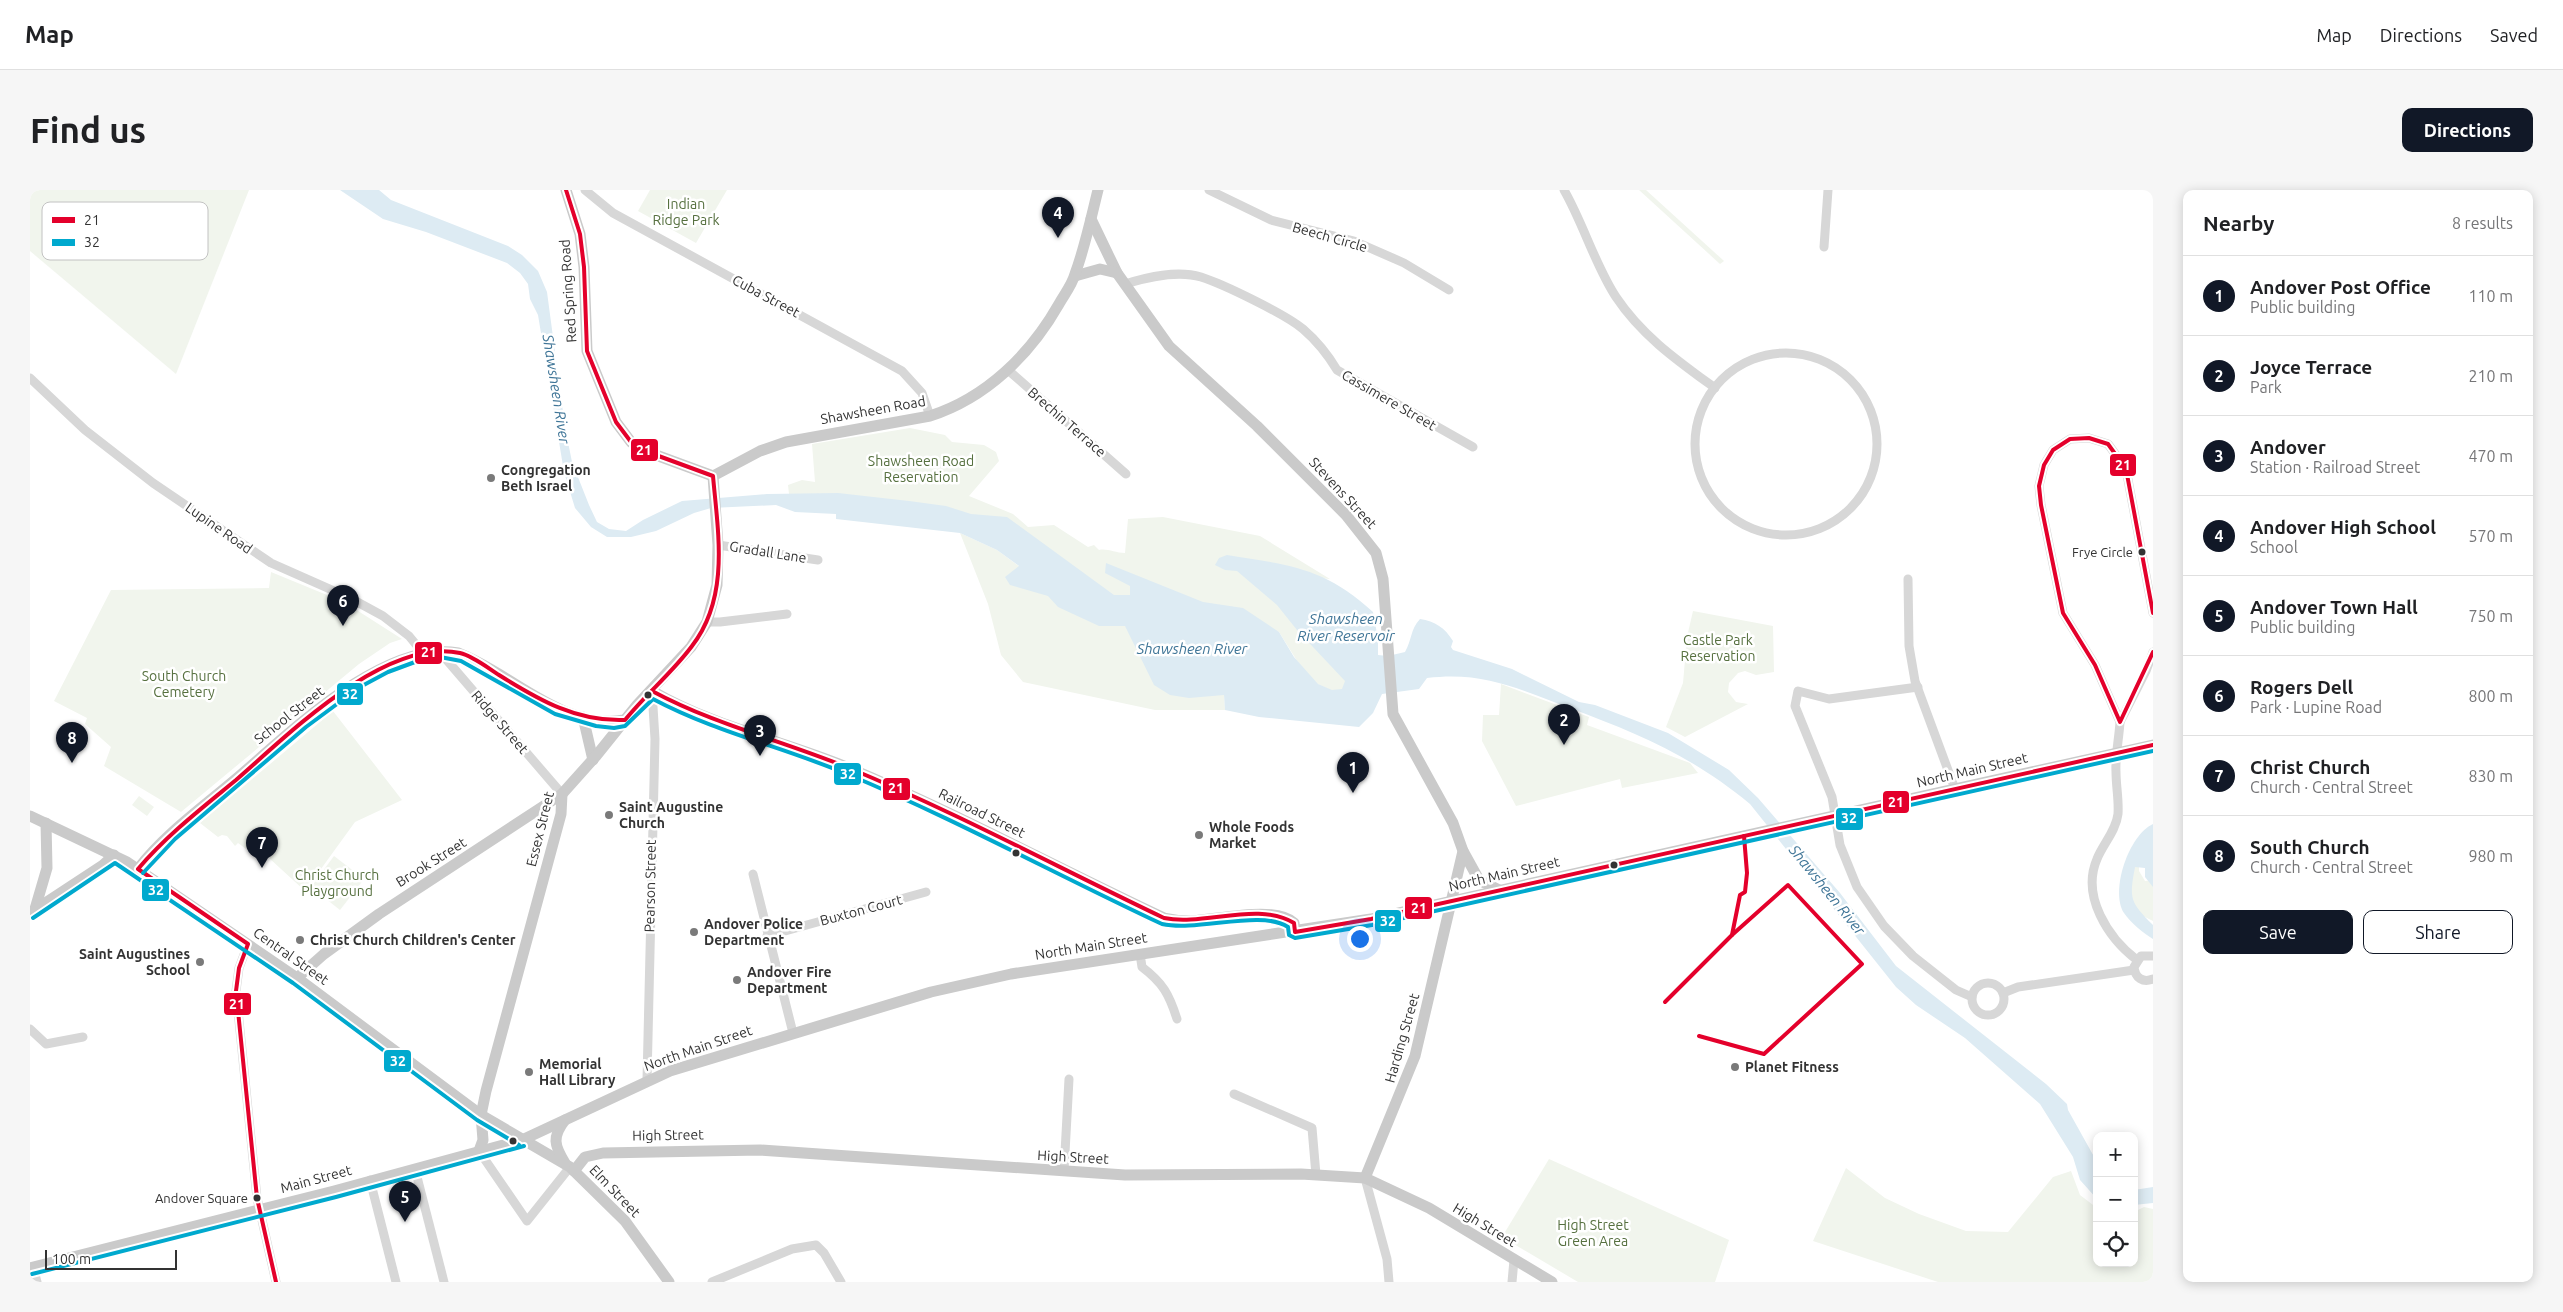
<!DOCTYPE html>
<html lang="en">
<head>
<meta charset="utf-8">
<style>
  body { margin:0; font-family:Ubuntu,sans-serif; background:#f6f6f6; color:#202124 }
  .controls { position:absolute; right:15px; bottom:15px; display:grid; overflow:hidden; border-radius:10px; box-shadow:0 2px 12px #0003 }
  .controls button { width:45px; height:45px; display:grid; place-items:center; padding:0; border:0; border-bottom:1px solid #e0e0e0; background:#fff; color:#202124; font:25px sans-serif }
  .scale { position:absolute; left:15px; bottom:12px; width:132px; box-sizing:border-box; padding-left:5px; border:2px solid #333; border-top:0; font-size:14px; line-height:18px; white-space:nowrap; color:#333; -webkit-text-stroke:4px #fff; paint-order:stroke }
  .you { position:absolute; left:1329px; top:748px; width:18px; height:18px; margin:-12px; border:4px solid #fff; border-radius:50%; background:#1a73e8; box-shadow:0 0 0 8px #1a73e833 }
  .badge { display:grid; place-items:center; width:32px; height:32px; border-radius:50%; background:#111827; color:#fff; font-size:16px; font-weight:700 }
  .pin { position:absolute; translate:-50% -41px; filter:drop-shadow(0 1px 2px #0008) }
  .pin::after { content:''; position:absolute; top:26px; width:18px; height:15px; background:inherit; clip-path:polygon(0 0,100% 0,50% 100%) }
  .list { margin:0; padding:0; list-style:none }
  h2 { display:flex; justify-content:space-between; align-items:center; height:65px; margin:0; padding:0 20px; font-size:21px }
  h2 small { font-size:16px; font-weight:400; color:#757577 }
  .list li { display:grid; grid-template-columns:32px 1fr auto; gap:15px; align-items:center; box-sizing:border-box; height:80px; padding:0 20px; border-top:1px solid #e0e0e0 }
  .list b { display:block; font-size:19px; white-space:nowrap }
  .list p { margin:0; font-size:16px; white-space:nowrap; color:#757577 }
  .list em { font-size:16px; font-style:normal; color:#757577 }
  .actions { display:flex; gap:10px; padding:15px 20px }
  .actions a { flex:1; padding:11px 0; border:1px solid #111827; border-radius:10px; text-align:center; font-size:18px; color:#111827 }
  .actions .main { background:#111827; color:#fff }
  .icon { flex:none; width:28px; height:28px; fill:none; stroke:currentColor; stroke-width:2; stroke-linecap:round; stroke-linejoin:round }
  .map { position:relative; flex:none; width:2123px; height:1092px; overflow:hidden; border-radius:10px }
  header { display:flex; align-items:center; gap:30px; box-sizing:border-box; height:70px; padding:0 25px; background:#fff; border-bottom:1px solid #e0e0e0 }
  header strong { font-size:24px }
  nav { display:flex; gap:28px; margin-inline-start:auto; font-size:18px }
  .intro { display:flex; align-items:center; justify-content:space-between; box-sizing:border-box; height:120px; padding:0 30px }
  h1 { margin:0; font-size:35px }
  .button { padding:12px 22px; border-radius:10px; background:#111827; color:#fff; font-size:18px; font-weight:700 }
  main { display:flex; gap:30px; padding:0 30px }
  aside { flex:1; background:#fff; border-radius:10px; box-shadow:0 2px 12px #0003 }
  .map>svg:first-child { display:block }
  .green { fill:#f1f5ed }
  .water { fill:#ddebf3 }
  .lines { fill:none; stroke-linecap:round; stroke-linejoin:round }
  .minor { stroke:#d7d7d7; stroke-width:9 }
  .major { stroke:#cacaca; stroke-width:11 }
  .bus-1-casing { stroke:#fff; stroke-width:8 }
  .bus-2-casing { stroke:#fff; stroke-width:8 }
  .bus-1 { stroke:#e4002b; stroke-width:4 }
  .bus-2 { stroke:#00a9ce; stroke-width:4 }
  .poi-dot { fill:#7a7a7a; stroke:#fff; stroke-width:2 }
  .bus-dot { fill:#333; stroke:#fff; stroke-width:2 }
  .labels { text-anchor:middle; stroke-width:5; stroke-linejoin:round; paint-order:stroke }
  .bus-label { font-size:13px; fill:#333; stroke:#fff; text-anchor:end }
  .park-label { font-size:14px; fill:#56703f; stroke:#fff }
  .street-label { font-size:14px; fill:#333; stroke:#fff }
  .poi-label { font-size:14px; font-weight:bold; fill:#333; stroke:#fff; text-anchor:start }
  .water-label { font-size:15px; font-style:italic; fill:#3f7597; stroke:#fff }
  .key { fill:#fff; stroke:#c2c2c2; stroke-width:1 }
  .key-label { font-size:14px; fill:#333 }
  .line-badge { stroke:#fff; stroke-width:2 }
  .badge-label { font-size:14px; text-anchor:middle; font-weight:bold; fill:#fff }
</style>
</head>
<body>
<header>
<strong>Map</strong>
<nav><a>Map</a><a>Directions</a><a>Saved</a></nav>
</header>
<div class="intro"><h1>Find us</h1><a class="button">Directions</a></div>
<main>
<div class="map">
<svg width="2123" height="1092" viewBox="0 0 2123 1092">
  <rect width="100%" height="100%" fill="#fff"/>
  <g class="green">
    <path d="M0,0h219l-73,184 -146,-123z"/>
    <path d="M620,0h77l-31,53 -58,-32z"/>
    <path d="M1609,0h7l78,71 -4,3z"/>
    <path d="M880,238l35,7 7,7 32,3 12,7 3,9 -30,35 44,18 15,13 26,-2 34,22 6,-2 5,5c8,-2 16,3 26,3l3,-34 35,-2 97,19 70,43 -19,-2 45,125 -47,-22 -30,-48 -134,-25 -41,-13 -70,-49 -219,-51h-26l-1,-9 14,-5 13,2 -3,-38z"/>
    <path d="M930,343l37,17 23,17 131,58 72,51 2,34h-70l-132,-28 -22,-27 -13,-51z"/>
    <path d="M241,382l73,30 58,37 -12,4 -31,21 -178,148 -77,-46 7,-19 -26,-23 2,-6 -33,-17 57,-111 158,-2z"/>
    <path d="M1663,421l80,15 1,46 -18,3 -11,-4 -7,2 -9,10 -1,9 8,10 12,2 -63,33 -19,-10 17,-44 4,-46z"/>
    <path d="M1471,494l88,33 -2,8 103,38 8,10 -76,15 -2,-9 -104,27 -34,-65 1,-26h16z"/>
    <path d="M303,521l69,89 -47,22 -50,69 -36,-33 1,-2 -16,-12 -4,5 -2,-2 -2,2 -8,-6 -3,3 -8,-10 -5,-1 -4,2 -18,-14z"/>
    <path d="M109,606l15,11 -7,9 -15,-11z"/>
    <path d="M304,666l30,23 -24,31 -29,-23z"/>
    <path d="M2098,674l11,2v5l6,10 8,-1v41l-10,-5 -22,-19z"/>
    <path d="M1519,969l180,81 -14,42h-137l-76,-45z"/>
    <path d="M1816,978l39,30 34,16 47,17 42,1 45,-55 18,-6 9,24 17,13v55h37v-51l10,-5 9,2v73h-215l-125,-41z"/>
  </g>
  <g class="water">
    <path d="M310,0h39l12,10 117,46 14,9 16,16 9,21 18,135 7,35 17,43 8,17 12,7 17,2 17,-11 39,-19 85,-7 71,-1 71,8 37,5 25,8 36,3 107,78h16v-9l-25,-13 1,-10 97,39 40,6 36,24 15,25 24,27 14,6 10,-1 3,-8 -48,-51 -20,-25 -40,-34 -12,-1 -10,-5 4,-7 8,-3c63,10 97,12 146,57l5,27v16l10,1 17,-4c7,-12 5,-22 15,-33 15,2 25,9 33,22l-2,6 2,3 59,19 67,33 16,3 73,28 61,37 29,28 82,95 56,73 150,118 21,20 1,6 29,52v37l-17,-19 -7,-23 -33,-53 -75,-66 -49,-33 -20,-18 -146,-183c-58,-48 -111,-70 -180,-96 -52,-19 -86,-37 -143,-30l-8,11 -37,5 -9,19 -14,14 -100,-10 -34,-7 -1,-15 -35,3 -19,-3 -16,-10 -29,-59h-26l-41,-19 -10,-11 -38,-11 -5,-8 14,-11 -22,-16 -37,-17 -124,-14v-5l-41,-2 -19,-7 -65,3 -17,5 -38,18 -25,6h-24l-16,-10 -16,-19 -11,-36 -26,-157 -8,-16 -2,-15 -8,-11 -13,-10 -81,-31 -43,-13z"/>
    <path d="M2123,634v63l-8,-10v-9l-10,-1c-6,32 -5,35 18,58v14c-10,-6 -22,-16 -29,-26 -14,-23 5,-78 29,-89z"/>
    <path d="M2123,997v16l-19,2v-15z"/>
  </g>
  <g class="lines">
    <g class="minor">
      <path d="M555,0l28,23 289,158 20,22 8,23"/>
      <path d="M1179,0l62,30 83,21 50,22 45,27"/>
      <path d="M1534,0c19,33 32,77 52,107 26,39 62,64 99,91"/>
      <path d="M1794,57l4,-57"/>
      <path d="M1095,94c23,-7 52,-14 76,-7 22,7 84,37 102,52 14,12 25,26 34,41l136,77"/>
      <circle cx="1756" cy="254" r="91"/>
      <path d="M978,180l118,104"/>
      <path d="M0,188l55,52 68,53 118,80 79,35 33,18 26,20 14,17"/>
      <path d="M688,355l100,15"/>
      <path d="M1878,389l1,67 6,35 40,108"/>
      <path d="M2123,423l-27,-144 -18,-25 -19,-6 -19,1 -17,11 -9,15 -5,21 2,19 22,108 32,52 25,57 26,-51 7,-19"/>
      <path d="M677,432h13l67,-8"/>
      <path d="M409,461l123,143"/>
      <path d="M1888,497l-89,12 -31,-8 -3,15 37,91 8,48 17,42 27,39 29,30 43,34 16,7"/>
      <path d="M2090,532c-1,17 -5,34 -4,50 0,14 3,28 2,42 -2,17 -15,30 -21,45 -16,37 11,79 40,101"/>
      <path d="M723,684l40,159"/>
      <path d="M737,746l159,-44"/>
      <path d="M218,754l-9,24 -3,23 21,207 19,84"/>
      <path d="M1110,764l2,13c21,16 27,27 35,52"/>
      <path d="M2123,766h-12l-7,11c1,11 9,16 19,12"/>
      <circle cx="1958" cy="809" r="16"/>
      <path d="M1973,803l15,-6 116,-17"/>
      <path d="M0,839l16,15 37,-7"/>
      <path d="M617,890l8,-341 -3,-48"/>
      <path d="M1204,904l78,34 4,47"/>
      <path d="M449,961l48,70 43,-54"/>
      <path d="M385,979l29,113"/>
      <path d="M1034,981l5,-92"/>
      <path d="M1335,988l22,81 2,23"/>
      <path d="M340,990l26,102"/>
      <path d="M3,1077l4,15"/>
      <path d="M682,1092l80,-33 24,-4 8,8 17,29"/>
      <path d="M1482,1092l2,-22"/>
    </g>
    <g class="major">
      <path d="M536,0l14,44 4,33 3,84 29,71 15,20 14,9 68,25"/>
      <path d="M1061,29l26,54 52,73 88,80 89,89 30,38 7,26 10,135 60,109 10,28 -48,205 -50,122"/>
      <path d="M1045,86l25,-7 17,4"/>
      <path d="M683,286l47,-25 26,-9 144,-26c56,-18 100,-61 129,-112 5,-9 13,-19 16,-30 10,-27 16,-56 23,-84"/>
      <path d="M622,501c62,36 132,50 197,77 107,45 210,101 315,150 9,2 18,3 27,3 25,-1 85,-16 103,2l1,9"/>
      <path d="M553,527l10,43"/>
      <path d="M0,626l97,46 170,116 184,137 89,52 55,54 44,61"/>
      <path d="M1433,661l16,29 20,10"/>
      <path d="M108,679c27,-35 64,-61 98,-90 52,-44 148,-140 222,-126 55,21 103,77 167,67"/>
      <path d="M5,719l12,-41 -1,-45"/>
      <path d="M0,723l73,-48 11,-10"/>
      <path d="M267,788l27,-24 55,-40 183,-120 34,-38 41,-51 54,-58 16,-25 10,-37 1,-40 -5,-69"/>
      <path d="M535,930c-13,17 -11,25 0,43"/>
      <path d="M449,961l4,-11 -2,-25 5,-24 75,-277 1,-20"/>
      <path d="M544,981l11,-14 18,-4 157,-3 365,25 176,-1 64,4 64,30 123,74"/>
      <path d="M0,1078l304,-77 188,-51 148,-69 261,-79 80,-18 360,-55 782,-174"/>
    </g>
    <defs>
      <g id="bus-1">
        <path d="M2123,423l-27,-144 -18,-25 -19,-6 -19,1 -17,11 -9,15 -5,21 2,19 22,108 32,52 25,57 33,-70"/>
        <path d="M622,501c63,34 132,50 197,77 108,45 210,100 315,150 41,8 94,-17 130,5l1,9 76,-13 782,-174"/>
        <path d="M1635,812l67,-67 8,-40 5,-3 2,-19 -3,-37"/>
        <path d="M1669,846l65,18 98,-90 -74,-79 -56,50"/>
        <path d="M246,1092l-19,-84 -21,-207 3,-23 9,-24 -110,-75c29,-34 64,-61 98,-89 52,-45 149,-143 224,-127 13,3 28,15 39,22 40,25 78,47 126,45 21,-26 47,-47 67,-74 38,-49 26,-113 21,-170l-68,-25 -14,-9 -15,-20 -29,-71 -3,-84 -4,-33 -14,-44"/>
      </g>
      <g id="bus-2">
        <path d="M113,683l32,-34 131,-112 54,-40 28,-15 27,-10 25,-5 21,4 94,53 41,12 18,2 11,-2 28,-27c62,33 130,48 194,75 108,45 210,101 315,150 37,8 98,-15 126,3l1,8 6,3 77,-13 781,-174"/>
        <path d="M3,728l82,-55 178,120 184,137 42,25"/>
        <path d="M2,1084l304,-77 188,-51"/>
      </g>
    </defs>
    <use href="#bus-1" class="bus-1-casing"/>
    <use href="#bus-2" class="bus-2-casing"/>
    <use href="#bus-1" class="bus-1"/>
    <use href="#bus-2" class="bus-2"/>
  </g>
  <g class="poi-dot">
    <circle cx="461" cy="288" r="5"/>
    <circle cx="579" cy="625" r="5"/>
    <circle cx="1169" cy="645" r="5"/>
    <circle cx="664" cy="742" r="5"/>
    <circle cx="270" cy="750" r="5"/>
    <circle cx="170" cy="772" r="5"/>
    <circle cx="707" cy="790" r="5"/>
    <circle cx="1705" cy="877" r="5"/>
    <circle cx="499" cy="882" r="5"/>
  </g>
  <g class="bus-dot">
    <circle cx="2112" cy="362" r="4.5"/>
    <circle cx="618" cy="505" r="4.5"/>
    <circle cx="986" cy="663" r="4.5"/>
    <circle cx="1584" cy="675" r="4.5"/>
    <circle cx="483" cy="951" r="4.5"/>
    <circle cx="227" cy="1008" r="4.5"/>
  </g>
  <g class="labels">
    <g class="bus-label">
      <text x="2103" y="367">Frye Circle</text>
      <text x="218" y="1013">Andover Square</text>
    </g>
    <g class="park-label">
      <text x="656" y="19">Indian<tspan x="656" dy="16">Ridge Park</tspan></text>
      <text x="891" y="276">Shawsheen Road<tspan x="891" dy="16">Reservation</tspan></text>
      <text x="1688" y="455">Castle Park<tspan x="1688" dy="16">Reservation</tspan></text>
      <text x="154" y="491">South Church<tspan x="154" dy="16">Cemetery</tspan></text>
      <text x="307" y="690">Christ Church<tspan x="307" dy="16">Playground</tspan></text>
      <text x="1563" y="1040">High Street<tspan x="1563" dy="16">Green Area</tspan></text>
    </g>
    <g class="street-label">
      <text transform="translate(1300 47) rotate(16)" y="5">Beech Circle</text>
      <text transform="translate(538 101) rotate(-94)" y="5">Red Spring Road</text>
      <text transform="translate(736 106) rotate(28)" y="5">Cuba Street</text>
      <text transform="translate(1359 210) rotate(30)" y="5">Cassimere Street</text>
      <text transform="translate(843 220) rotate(-10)" y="5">Shawsheen Road</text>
      <text transform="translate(1037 232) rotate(41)" y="5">Brechin Terrace</text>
      <text transform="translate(1313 303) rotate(47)" y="5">Stevens Street</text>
      <text transform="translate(189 338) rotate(35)" y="5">Lupine Road</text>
      <text transform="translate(738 362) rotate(9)" y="5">Gradall Lane</text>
      <text transform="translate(259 525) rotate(-38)" y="5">School Street</text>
      <text transform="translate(470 532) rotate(49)" y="5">Ridge Street</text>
      <text transform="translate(1942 580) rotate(-13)" y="5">North Main Street</text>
      <text transform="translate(952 623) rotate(26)" y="5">Railroad Street</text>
      <text transform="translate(510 639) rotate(-76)" y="5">Essex Street</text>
      <text transform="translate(401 672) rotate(-32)" y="5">Brook Street</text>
      <text transform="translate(1474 684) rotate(-13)" y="5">North Main Street</text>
      <text transform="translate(620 696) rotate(-89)" y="5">Pearson Street</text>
      <text transform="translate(831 720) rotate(-15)" y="5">Buxton Court</text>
      <text transform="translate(1061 756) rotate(-9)" y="5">North Main Street</text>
      <text transform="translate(261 766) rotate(35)" y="5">Central Street</text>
      <text transform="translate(1372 848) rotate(-74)" y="5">Harding Street</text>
      <text transform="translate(668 858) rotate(-19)" y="5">North Main Street</text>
      <text transform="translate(638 945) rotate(-1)" y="5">High Street</text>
      <text transform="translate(1043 967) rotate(3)" y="5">High Street</text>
      <text transform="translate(286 989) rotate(-15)" y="5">Main Street</text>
      <text transform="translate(585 1001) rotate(46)" y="5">Elm Street</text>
      <text transform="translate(1455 1035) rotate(31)" y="5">High Street</text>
    </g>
    <g class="poi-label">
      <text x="471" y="285">Congregation<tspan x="471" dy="16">Beth Israel</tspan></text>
      <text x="589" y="622">Saint Augustine<tspan x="589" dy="16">Church</tspan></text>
      <text x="1179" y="642">Whole Foods<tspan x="1179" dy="16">Market</tspan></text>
      <text x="674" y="739">Andover Police<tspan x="674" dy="16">Department</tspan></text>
      <text x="280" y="755">Christ Church Children's Center</text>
      <text x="160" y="769" text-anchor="end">Saint Augustines<tspan x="160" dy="16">School</tspan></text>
      <text x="717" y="787">Andover Fire<tspan x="717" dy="16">Department</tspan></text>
      <text x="509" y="879">Memorial<tspan x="509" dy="16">Hall Library</tspan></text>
      <text x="1715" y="882">Planet Fitness</text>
    </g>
    <g class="water-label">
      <text transform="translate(526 199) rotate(81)" y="5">Shawsheen River</text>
      <text x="1316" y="434">Shawsheen<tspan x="1316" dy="17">River Reservoir</tspan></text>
      <text x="1162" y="464">Shawsheen River</text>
      <text transform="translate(1797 700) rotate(51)" y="5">Shawsheen River</text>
    </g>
  </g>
  <rect x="12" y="12" width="166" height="58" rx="8" class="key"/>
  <rect x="22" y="27" width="23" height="6" fill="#e4002b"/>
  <rect x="22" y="49" width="23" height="7" fill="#00a9ce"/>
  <g class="key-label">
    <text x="54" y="35">21</text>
    <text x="54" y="57">32</text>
  </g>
  <g class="line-badge">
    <rect x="600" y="248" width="29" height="24" rx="5" fill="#e4002b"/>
    <rect x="2079" y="263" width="28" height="24" rx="5" fill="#e4002b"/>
    <rect x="384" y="451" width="29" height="24" rx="5" fill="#e4002b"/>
    <rect x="306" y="492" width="28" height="24" rx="5" fill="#00a9ce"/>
    <rect x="803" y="572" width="29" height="24" rx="5" fill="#00a9ce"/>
    <rect x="852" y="587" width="29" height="24" rx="5" fill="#e4002b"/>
    <rect x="1852" y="600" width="28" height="24" rx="5" fill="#e4002b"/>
    <rect x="1805" y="617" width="29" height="24" rx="5" fill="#00a9ce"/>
    <rect x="111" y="688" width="29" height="24" rx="5" fill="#00a9ce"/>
    <rect x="1374" y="706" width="29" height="24" rx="5" fill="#e4002b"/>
    <rect x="1344" y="719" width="28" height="24" rx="5" fill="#00a9ce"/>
    <rect x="193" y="802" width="29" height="24" rx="5" fill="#e4002b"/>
    <rect x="353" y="859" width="29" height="24" rx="5" fill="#00a9ce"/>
  </g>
  <g class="badge-label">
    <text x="614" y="265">21</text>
    <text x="2093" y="280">21</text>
    <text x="399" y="467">21</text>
    <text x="320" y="509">32</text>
    <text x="818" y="589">32</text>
    <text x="866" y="603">21</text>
    <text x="1866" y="617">21</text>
    <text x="1819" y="633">32</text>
    <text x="126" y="705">32</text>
    <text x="1389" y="723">21</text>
    <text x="1358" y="736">32</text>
    <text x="207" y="819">21</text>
    <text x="368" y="876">32</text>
  </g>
</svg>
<div class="controls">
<button>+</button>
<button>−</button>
<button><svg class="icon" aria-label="locate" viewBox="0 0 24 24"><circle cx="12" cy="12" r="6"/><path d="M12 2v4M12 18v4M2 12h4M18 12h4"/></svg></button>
</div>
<div class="scale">100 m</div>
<div class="you"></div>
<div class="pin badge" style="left:1323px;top:603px">1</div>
<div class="pin badge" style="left:1534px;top:555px">2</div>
<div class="pin badge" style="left:730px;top:566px">3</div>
<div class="pin badge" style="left:1028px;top:48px">4</div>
<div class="pin badge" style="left:375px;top:1032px">5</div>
<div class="pin badge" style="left:313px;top:436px">6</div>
<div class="pin badge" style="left:232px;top:678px">7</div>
<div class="pin badge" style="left:42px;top:573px">8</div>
</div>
<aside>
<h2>Nearby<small>8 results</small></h2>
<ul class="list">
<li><span class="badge">1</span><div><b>Andover Post Office</b><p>Public building</p></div><em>110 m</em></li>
<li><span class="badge">2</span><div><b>Joyce Terrace</b><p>Park</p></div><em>210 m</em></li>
<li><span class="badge">3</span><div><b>Andover</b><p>Station · Railroad Street</p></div><em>470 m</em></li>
<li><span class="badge">4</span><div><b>Andover High School</b><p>School</p></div><em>570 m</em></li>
<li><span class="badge">5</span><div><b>Andover Town Hall</b><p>Public building</p></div><em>750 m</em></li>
<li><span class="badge">6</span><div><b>Rogers Dell</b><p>Park · Lupine Road</p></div><em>800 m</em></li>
<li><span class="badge">7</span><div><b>Christ Church</b><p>Church · Central Street</p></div><em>830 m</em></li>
<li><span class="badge">8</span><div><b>South Church</b><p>Church · Central Street</p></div><em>980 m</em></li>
</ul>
<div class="actions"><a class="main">Save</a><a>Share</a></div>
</aside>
</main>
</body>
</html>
